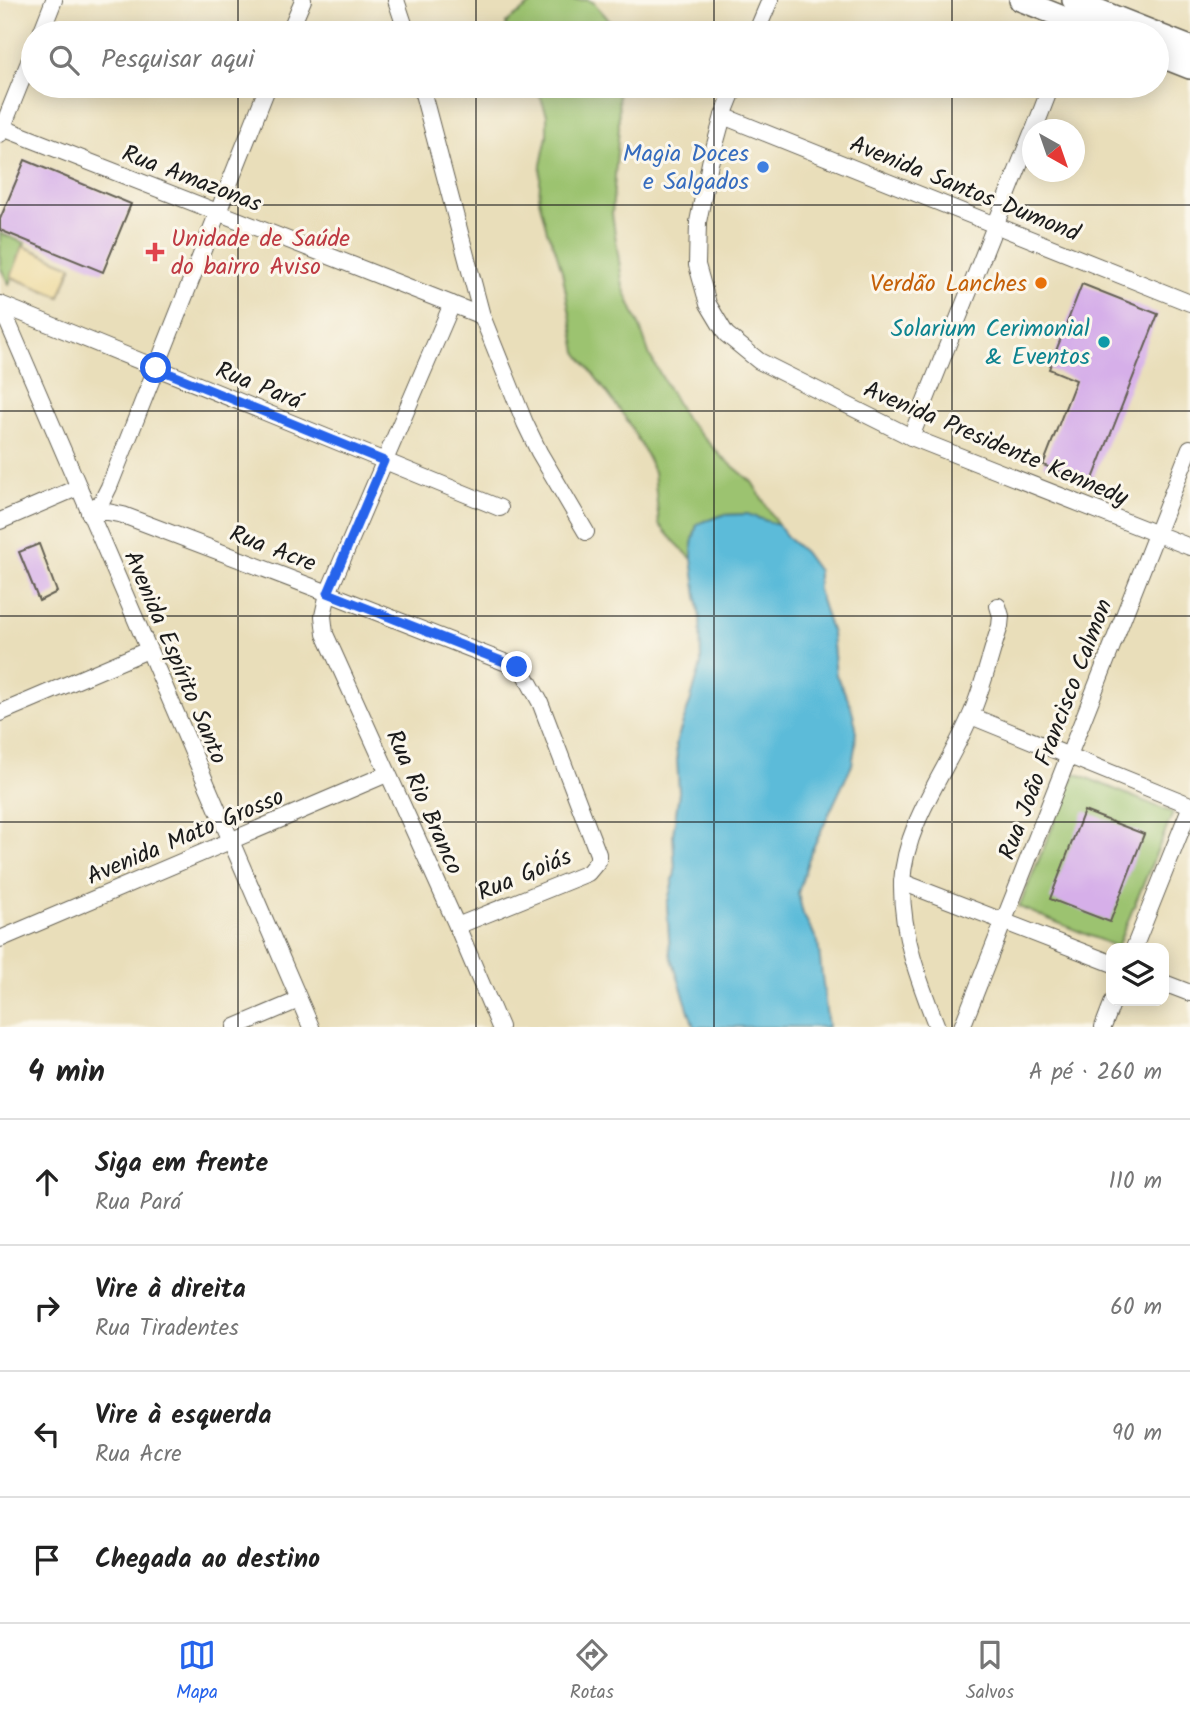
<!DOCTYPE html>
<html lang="pt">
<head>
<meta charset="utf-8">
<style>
  body { margin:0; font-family:Kalam,sans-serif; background:#f2f2f2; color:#222 }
  .controls { position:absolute; right:21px; bottom:21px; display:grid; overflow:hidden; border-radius:14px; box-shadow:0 4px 18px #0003 }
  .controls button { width:63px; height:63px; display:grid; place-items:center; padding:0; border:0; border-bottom:2px solid #e0e0e0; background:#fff; color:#222; font:35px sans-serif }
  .compass { position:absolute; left:1022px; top:119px; width:63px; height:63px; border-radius:50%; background:#fff; box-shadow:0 4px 18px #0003; rotate:140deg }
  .stop { position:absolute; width:21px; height:21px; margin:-16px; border:5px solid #2563eb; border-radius:50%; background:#fff }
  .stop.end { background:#2563eb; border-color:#fff; box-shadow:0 2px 7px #0008 }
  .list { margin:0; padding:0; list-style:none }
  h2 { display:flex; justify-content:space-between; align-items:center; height:91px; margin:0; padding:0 28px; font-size:30px }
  h2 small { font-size:23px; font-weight:400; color:#767676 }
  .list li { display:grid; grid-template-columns:46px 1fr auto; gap:21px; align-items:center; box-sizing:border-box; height:126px; padding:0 28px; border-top:2px solid #e0e0e0 }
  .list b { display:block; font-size:26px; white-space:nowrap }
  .list p { margin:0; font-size:23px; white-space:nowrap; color:#767676 }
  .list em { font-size:23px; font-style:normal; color:#767676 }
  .icon { flex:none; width:38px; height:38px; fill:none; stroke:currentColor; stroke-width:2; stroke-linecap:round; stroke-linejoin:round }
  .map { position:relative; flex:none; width:1190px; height:1027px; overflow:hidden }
  .search { position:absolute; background:#fff; box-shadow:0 4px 18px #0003; left:21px; right:21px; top:21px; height:77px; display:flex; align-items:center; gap:18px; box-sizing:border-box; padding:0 24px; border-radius:38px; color:#767676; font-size:26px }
  .sheet { height:595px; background:#fff }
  nav { display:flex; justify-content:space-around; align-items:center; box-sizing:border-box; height:98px; border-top:2px solid #e0e0e0; background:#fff; font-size:19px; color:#767676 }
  nav a { display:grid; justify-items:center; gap:4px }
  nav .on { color:#2563eb }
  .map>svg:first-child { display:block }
  .green { fill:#9cc36f; stroke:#5c7046; stroke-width:2 }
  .sand { fill:#eeda9e; stroke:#857b5d; stroke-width:2 }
  .water { fill:#5bbbd9; stroke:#3c6c7a; stroke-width:2 }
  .building { fill:#d6afe9 }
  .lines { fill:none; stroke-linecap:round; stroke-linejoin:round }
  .street-casing { stroke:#646053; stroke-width:18 }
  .secondary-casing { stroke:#646053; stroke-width:24 }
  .street { stroke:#fff; stroke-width:16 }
  .secondary { stroke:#fff; stroke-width:21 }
  .route { stroke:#2563eb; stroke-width:9 }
  .grid { fill:none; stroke:#1c1c1c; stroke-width:2; stroke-opacity:0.55 }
  .shop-dot { fill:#3f7fe0; stroke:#fbf7ec; stroke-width:2.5 }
  .health-dot { fill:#e0444e; stroke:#fbf7ec; stroke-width:2.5 }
  .food-dot { fill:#e8710a; stroke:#fbf7ec; stroke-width:2.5 }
  .culture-dot { fill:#0f9aa8; stroke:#fbf7ec; stroke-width:2.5 }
  .labels { text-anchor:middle; stroke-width:6; stroke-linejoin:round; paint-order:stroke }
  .shop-label { font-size:24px; fill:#366cbe; stroke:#fbf7ec; text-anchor:end }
  .street-label { font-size:24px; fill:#1c1c1c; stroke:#fbf7ec }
  .health-label { font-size:24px; fill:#be3a42; stroke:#fbf7ec; text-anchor:start }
  .food-label { font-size:24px; fill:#c56008; stroke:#fbf7ec; text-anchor:end }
  .culture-label { font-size:24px; fill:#0d838f; stroke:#fbf7ec; text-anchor:end }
</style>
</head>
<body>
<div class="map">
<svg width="1190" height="1027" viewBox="0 0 1190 1027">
  <rect width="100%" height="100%" fill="#fbf7ec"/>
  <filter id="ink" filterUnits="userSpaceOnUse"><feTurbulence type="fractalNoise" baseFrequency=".0143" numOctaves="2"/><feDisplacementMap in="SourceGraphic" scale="14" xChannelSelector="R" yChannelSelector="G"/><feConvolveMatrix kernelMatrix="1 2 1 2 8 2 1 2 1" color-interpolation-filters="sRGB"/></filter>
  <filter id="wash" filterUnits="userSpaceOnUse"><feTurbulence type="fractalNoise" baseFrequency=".00686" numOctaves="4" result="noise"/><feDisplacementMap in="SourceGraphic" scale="28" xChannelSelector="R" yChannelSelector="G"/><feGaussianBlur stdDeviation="1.57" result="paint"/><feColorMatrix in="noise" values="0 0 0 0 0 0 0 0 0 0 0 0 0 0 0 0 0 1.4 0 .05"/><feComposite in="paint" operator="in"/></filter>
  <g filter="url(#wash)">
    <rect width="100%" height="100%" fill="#e9deba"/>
    <g class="green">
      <path d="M537,0h50l6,2 28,31h-114l-1,-10z"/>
      <path d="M531,86h87l1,41 -7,87 11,73 17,40 10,29 35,62 37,39 30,25 26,43 -31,-11 -24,1 -26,9 -5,20v15l-23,-23 -10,-12 -5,-52 -9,-20 -18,-32 -50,-68 -15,-81 -7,-23 -8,-17 -8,-31 2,-35 6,-29v-21l-6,-17z"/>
      <path d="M0,233l25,10 -16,41 -9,-17z"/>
      <path d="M1075,773l98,40 -56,134 -98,-40z"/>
    </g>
    <path class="sand" d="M23,246l49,20 -12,31 -49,-20z"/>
    <path class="water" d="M747,514l31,11 11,14 15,13 14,19v19l14,44 4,41 14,28 6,23 -1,21 -3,18 -41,87 -13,41 5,21 15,28 10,85h-134l-24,-74 -3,-48 8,-33 -2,-38 6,-42 -3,-49 15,-44 10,-35 -1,-45 -8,-60v-15l5,-20 26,-9z"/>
    <g id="blocks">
      <g class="building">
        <path d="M25,160l106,44 -28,68 -103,-42v-11z"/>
        <path d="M1082,284l76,30 -67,170 -48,-19 33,-85 -27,-11z"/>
        <path d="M39,544l18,48 -18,9 -20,-49z"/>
        <path d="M1084,811l60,23 -34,88 -60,-23z"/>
      </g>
    </g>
  </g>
  <g filter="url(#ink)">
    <use href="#blocks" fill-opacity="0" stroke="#646053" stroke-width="2"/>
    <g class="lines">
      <defs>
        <g id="street">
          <path d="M396,0l11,33"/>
          <path d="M41,33l13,-33"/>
          <path d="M289,33l14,-33"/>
          <path d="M756,33l14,-33"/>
          <path d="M421,86l61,230 43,107 14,29 47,80"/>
          <path d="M735,86l-12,30 -13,47 -12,59 -1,43 11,39 18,30 33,27 152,76 279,110"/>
          <path d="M723,116l467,187"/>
          <path d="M3,128l479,188"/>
          <path d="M1034,130l17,-44"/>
          <path d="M0,134l33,-82"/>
          <path d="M0,304l311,723"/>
          <path d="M0,304l500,204"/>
          <path d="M452,304l-124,289 -5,23 2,18 132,292 43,101"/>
          <path d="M911,437l121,-304"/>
          <path d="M89,512h19l15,3 205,78 189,74 7,6 16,29 58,152v7l-10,12 -131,53"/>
          <path d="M89,512l13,-11 7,-14 159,-401"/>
          <path d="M0,521l79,-34"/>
          <path d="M0,713l148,-63"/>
          <path d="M971,716l219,89"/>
          <path d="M902,882l209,81"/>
          <path d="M0,939l387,-165"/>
          <path d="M1134,948l56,-140"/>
          <path d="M1164,983l26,10"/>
          <path d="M235,1027l64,-27"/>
          <path d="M937,1027c-18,-46 -36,-93 -35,-144 3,-61 45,-112 68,-166 13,-29 20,-62 30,-91l1,-10 -3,-10"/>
          <path d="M962,1027l228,-579"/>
          <path d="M1103,1027l10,-26"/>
        </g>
        <g id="secondary">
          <path d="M1020,0l83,33"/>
          <path d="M1073,0l83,33"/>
          <path d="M1157,34l33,13"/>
          <path d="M1157,55l33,13"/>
        </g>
      </defs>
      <use href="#street" class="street-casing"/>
      <use href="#secondary" class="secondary-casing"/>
      <use href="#street" class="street"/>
      <use href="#secondary" class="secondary"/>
    </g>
  </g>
  <g class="lines" filter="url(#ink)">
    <path class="route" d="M156,368l228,93 -56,132 189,74"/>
  </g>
  <path class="grid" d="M238,0v33M476,0v33M714,0v33M952,0v33M238,86v941M476,86v941M714,86v941M952,86v941M0,205h1190M0,411h1190M0,616h1190M0,822h1190"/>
  <circle class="shop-dot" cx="763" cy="167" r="7"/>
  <path class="health-dot" d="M151.5 241.5h7v7h7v7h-7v7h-7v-7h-7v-7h7z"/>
  <circle class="food-dot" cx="1041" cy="283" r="7"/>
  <circle class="culture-dot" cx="1104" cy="342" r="7"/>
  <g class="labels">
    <g class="shop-label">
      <text x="749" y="161">Magia Doces<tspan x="749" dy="28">e Salgados</tspan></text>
    </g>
    <g class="street-label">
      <text transform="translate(192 178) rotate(21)" y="8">Rua Amazonas</text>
      <text transform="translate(965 188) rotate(22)" y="8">Avenida Santos Dumond</text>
      <text transform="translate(259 385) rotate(22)" y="8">Rua Pará</text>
      <text transform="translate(996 443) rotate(23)" y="8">Avenida Presidente Kennedy</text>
      <text transform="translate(273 548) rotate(21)" y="8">Rua Acre</text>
      <text transform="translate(176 657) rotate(67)" y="8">Avenida Espírito Santo</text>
      <text transform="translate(1055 729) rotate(-69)" y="8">Rua João Francisco Calmon</text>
      <text transform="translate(425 802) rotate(66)" y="8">Rua Rio Branco</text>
      <text transform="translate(185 836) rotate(-23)" y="8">Avenida Mato Grosso</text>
      <text transform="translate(524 874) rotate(-23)" y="8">Rua Goiás</text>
    </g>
    <g class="health-label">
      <text x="171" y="246">Unidade de Saúde<tspan x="171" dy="28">do bairro Aviso</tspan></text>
    </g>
    <g class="food-label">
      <text x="1027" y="291">Verdão Lanches</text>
    </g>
    <g class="culture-label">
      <text x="1090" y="336">Solarium Cerimonial<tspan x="1090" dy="28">&amp; Eventos</tspan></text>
    </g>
  </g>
</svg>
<div class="controls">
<button><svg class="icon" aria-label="layers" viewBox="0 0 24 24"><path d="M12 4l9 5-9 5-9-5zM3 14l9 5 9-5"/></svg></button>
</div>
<svg class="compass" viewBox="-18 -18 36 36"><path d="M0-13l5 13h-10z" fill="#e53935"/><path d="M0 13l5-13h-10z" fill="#767676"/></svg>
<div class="stop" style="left:156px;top:368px"></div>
<div class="stop end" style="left:517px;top:667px"></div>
<div class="search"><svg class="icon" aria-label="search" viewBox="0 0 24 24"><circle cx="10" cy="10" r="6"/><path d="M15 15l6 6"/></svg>Pesquisar aqui</div>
</div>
<section class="sheet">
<h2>4 min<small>A pé · 260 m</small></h2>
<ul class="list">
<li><svg class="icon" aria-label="ahead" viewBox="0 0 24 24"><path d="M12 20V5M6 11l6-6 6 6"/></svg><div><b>Siga em frente</b><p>Rua Pará</p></div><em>110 m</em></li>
<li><svg class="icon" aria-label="right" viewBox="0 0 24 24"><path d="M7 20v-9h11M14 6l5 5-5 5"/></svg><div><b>Vire à direita</b><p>Rua Tiradentes</p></div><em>60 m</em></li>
<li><svg class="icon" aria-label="left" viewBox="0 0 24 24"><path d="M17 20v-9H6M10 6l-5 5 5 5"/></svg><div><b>Vire à esquerda</b><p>Rua Acre</p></div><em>90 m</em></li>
<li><svg class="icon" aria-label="arrive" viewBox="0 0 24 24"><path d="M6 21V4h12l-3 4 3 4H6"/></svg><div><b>Chegada ao destino</b></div></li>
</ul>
</section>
<nav>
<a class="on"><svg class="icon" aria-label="map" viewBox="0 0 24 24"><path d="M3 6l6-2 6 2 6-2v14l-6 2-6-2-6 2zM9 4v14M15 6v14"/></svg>Mapa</a>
<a><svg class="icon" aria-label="directions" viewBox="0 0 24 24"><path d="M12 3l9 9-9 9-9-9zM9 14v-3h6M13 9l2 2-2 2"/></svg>Rotas</a>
<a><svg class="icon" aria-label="saved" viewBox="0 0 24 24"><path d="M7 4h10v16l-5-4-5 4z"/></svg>Salvos</a>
</nav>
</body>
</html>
